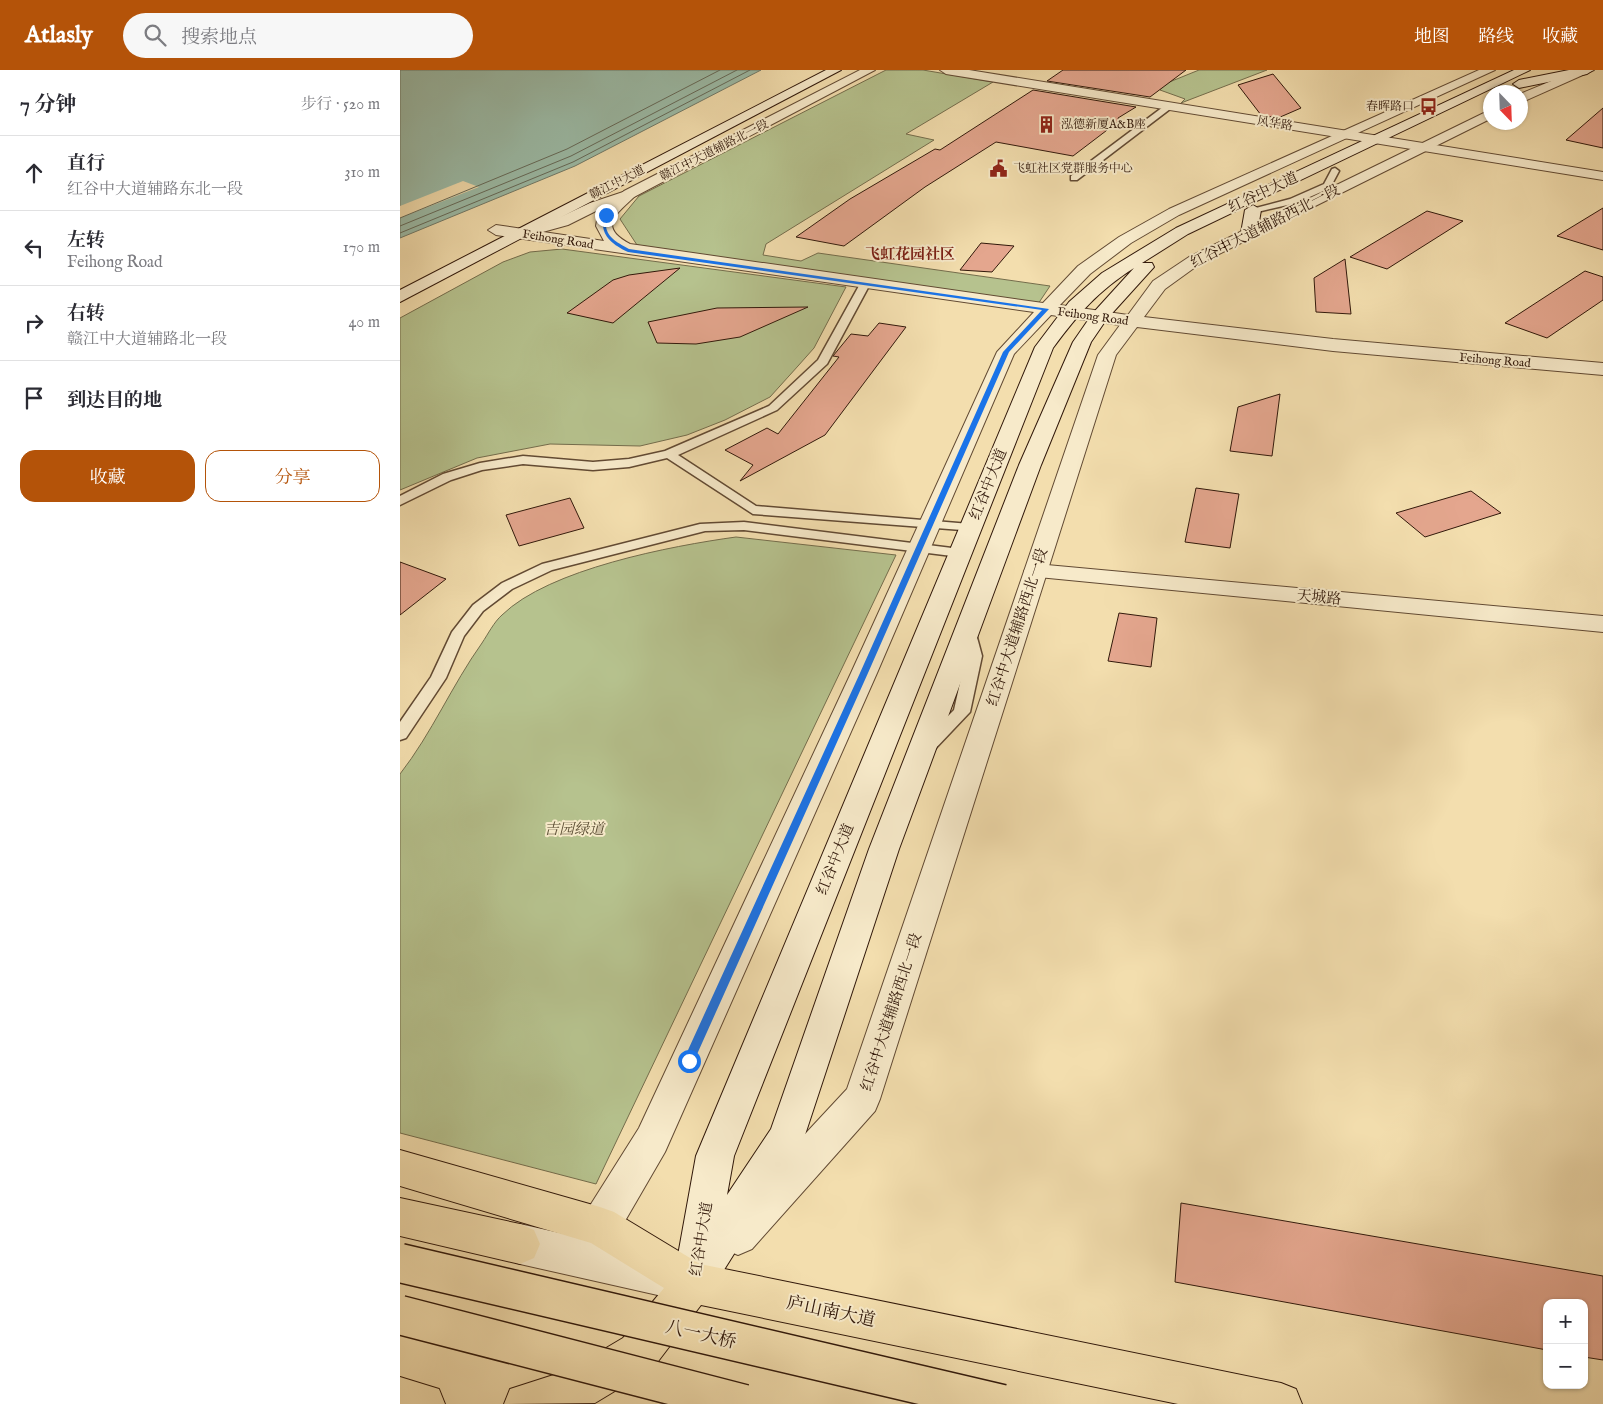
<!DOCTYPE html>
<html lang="zh">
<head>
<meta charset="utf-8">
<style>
  body { margin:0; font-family:"IM FELL English","Noto Serif SC",serif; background:#f7f7f7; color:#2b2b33 }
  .controls { position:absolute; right:15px; bottom:15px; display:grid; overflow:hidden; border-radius:10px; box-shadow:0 1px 4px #0004 }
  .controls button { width:45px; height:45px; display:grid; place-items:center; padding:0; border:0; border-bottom:1px solid #e1e1e2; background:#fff; color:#2b2b33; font:25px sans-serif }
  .compass { position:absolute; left:1083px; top:15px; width:45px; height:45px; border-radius:50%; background:#fff; box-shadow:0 1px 4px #0004; rotate:157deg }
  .stop { position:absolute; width:15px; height:15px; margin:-11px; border:4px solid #1a73e8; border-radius:50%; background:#fff }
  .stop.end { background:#1a73e8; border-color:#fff; box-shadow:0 1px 5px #0008 }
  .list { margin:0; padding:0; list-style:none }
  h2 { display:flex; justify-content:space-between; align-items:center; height:65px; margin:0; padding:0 20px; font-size:21px }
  h2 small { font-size:16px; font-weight:400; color:#7c7c81 }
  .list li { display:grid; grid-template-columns:32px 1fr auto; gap:15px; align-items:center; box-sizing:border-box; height:75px; padding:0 20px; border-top:1px solid #e1e1e2 }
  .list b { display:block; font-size:19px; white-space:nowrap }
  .list p { margin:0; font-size:16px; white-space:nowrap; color:#7c7c81 }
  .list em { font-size:16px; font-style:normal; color:#7c7c81 }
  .actions { display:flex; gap:10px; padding:15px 20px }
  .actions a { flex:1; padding:11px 0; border:1px solid #b45309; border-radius:15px; text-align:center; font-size:18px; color:#b45309 }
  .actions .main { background:#b45309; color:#fff }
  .icon { flex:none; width:28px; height:28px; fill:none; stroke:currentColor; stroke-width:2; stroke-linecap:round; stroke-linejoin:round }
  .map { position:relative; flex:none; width:1203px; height:1334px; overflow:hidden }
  header { display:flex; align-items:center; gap:30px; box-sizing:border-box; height:70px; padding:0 25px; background:#b45309; color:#fff }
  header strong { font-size:24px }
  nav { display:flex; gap:28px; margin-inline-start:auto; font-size:18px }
  .search { width:350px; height:45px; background:#f7f7f7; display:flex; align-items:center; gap:12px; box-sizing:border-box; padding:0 18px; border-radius:28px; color:#7c7c81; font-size:19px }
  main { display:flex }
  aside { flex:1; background:#fff }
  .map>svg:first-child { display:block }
  .green { fill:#b6c28e; stroke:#746d4c }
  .water { fill:#9cbca8; stroke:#717a69 }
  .pier { fill:#f3deae }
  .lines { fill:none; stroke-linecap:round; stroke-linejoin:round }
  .shore { stroke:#666a59; stroke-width:1 }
  .building { fill:#e4a68e; stroke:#31180a }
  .service-casing { stroke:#624a33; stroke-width:3 }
  .minor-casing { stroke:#624a33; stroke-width:2 }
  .tertiary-casing { stroke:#624a33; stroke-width:2 }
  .secondary-casing { stroke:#31180a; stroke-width:2 }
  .primary-casing { stroke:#31180a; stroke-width:2 }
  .service { fill:#f7eaca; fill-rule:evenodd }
  .minor { fill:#f7eaca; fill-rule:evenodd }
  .tertiary { fill:#f7eaca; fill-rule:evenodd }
  .secondary { fill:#f7eaca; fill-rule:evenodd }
  .primary { fill:#f3deae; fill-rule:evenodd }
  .trunk-bridge-casing { stroke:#31180a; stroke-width:41; stroke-linecap:butt }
  .trunk-bridge { stroke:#f3deae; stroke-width:38 }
  .route { fill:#1a73e8 }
  .labels { text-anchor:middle; stroke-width:4; stroke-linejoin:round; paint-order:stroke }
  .far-poi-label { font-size:12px; fill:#31180a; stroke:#f7eaca; text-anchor:start }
  .far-street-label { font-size:12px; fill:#31180a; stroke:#f7eaca }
  .street-label { font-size:15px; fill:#31180a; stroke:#f7eaca }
  .far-quarter-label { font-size:15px; font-weight:bold; fill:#7a1f14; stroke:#f7eaca }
  .park-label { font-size:15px; font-style:italic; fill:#594b32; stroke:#f7eaca }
  .near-street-label { font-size:18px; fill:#31180a; stroke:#f7eaca }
</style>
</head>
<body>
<header>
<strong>Atlasly</strong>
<div class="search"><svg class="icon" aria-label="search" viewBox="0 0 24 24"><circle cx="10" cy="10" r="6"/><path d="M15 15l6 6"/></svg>搜索地点</div>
<nav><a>地图</a><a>路线</a><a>收藏</a></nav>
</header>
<main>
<aside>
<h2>7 分钟<small>步行 · 520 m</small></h2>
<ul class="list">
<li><svg class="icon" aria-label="ahead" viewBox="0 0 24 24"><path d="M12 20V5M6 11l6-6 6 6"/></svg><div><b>直行</b><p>红谷中大道辅路东北一段</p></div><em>310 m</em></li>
<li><svg class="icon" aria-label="left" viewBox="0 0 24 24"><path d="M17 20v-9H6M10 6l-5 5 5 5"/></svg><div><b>左转</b><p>Feihong Road</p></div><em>170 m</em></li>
<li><svg class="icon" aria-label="right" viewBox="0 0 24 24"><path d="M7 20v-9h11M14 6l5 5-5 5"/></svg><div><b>右转</b><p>赣江中大道辅路北一段</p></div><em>40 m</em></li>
<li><svg class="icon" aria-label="arrive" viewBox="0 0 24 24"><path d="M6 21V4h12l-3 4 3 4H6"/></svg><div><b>到达目的地</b></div></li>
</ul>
<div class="actions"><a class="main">收藏</a><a>分享</a></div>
</aside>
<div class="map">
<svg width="1203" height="1334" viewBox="0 0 1203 1334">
  <rect width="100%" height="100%" fill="#f3deae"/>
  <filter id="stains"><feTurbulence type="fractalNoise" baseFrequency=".004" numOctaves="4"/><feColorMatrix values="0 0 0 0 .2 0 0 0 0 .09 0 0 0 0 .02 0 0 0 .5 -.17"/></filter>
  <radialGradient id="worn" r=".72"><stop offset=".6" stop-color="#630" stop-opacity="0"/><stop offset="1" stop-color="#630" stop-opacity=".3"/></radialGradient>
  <g class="green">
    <path d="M486,0h37l70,12 -87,52 28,6 -168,104 -3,11 38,6 17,-8 232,33 -12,18 -401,-59 -17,-26 19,-23z"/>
    <path d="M799,0h68l-86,33 4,-4 -25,-9 2,-5z"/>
    <path d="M162,179l284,38 -32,61 -16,18 -28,31 -45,23 -38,15 -47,11 -90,-2 -73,14 -77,32v-172l103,-56 27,-10z"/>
    <path d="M336,467l160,18 -300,629 -196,-51v-359c32,-41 52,-89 82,-131 6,-9 12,-21 20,-28 47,-46 169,-69 234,-78z"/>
  </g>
  <path class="water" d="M0,0h361l-186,96 -175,72z"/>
  <path class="pier" d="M63,111l16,6 -79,31v-12z"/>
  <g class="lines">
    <g class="shore">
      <path d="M0,148l167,-69 153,-79"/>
      <path d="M0,156l171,-70 166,-86"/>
      <path d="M0,163l173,-71 177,-92"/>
    </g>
  </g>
  <g class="building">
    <path d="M663,0h123l-36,27 -103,-16z"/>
    <path d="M873,4l28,34 -23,10 -17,-3 -23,-30z"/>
    <path d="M633,20l103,17 -18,11 1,3 -46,35 -77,-14 -71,45 -81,59 -48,-9 54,-38 85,-50 5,1z"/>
    <path d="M1203,38v40l-37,-8z"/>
    <path d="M1203,138v42l-46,-14z"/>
    <path d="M1027,141l36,10 -76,48 -37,-12z"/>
    <path d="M581,173l33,3 -22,26 -32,-2z"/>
    <path d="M945,189l6,55 -35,-2 -2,-34z"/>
    <path d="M280,198l-67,55 -46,-10 46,-33 16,-5z"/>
    <path d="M1185,201l18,6v23l-56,38 -42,-15z"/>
    <path d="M408,237l-68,30 -44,7 -39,-1 -9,-21 69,-14z"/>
    <path d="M479,253l27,4 -81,108 -85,46 13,-16 -28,-15 42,-22 11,6 61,-77 -6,-1 18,-22 17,2z"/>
    <path d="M880,324l-8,62 -42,-5 8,-44z"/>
    <path d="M796,418l43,6 -9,54 -45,-6z"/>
    <path d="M1071,421l30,22 -76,24 -29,-24z"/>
    <path d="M170,428l14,30 -65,18 -13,-31z"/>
    <path d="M0,492l46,17 -46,36z"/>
    <path d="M719,543l38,5 -6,49 -43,-6z"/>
    <path d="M781,1133l422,73v84l-19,-3v-54h-37v47l-372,-68z"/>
  </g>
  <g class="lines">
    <defs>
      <g id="service">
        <path d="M767,34l7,2 -97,74h-6v-4z"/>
        <path d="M935,98l4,3 -9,17 -34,15 -43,10 -5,-3 42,-11 34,-15 8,-15z"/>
        <path d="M465,211l5,3 -43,80 -50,46 -99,45 78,51 214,18 5,1 2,3 -2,3 -222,-17 -86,-56 -38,9 -36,3 -70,-6 -41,6 -31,10 -51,25v-9l43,-22 37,-11 43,-7 70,6 36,-3 36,-8 104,-45 49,-46 42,-76z"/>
        <path d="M344,452l216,27 7,4 -7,4 -216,-27 -39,1 -153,39 -40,19 -29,22 -19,25 -18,42 -40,60 -6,2v-18l31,-45 21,-45 21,-27 29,-22 40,-19 158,-40z"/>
        <path d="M568,555l7,5 7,26 -12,56 -37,39h-12l-2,-4 2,-4 33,-33 12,-54 -5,-26z"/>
      </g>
      <g id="minor">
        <path d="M540,0h29l634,102v8l-657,-106z"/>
        <path d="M229,120l7,4 -2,3 -34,12 -32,16 -47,13 -8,-5 2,-3 41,-11 34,-16z"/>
        <path d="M636,494l567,52v16l-575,-56 -4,-5 4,-5z"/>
      </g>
      <g id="tertiary">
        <path d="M460,0h15l-241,127c-19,18 -36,30 -4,47l413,59 35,-37 41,-29 50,-28 310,-139h16l-316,145 -48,28 -41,31 -30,31 68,10 25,-34 36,-24 301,-147v9l-289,144 -36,26 -21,28 189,22 270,24v12l-270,-24 -196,-24 -21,28 -236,744 -5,12 -123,138 -14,6 -14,-6 -6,-14 6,-14 123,-132 251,-734 22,-30 -69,-10 -37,39 -137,319 -212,479 -51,88 -9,3 66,15 14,6 6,14 -6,14 -14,6 -151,-34 -14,-6 -6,-14 6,-14 14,-6 66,15 -5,-13 5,-14 53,-84 212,-455 146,-321 37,-40 -538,-77 -8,-5 8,-5 108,16 -8,-15 2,-11 26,-24z"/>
        <path d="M1178,0h16l-74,33v-9z"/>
      </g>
      <g id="secondary">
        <path d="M426,0h15l-441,232v-12z"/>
        <path d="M1114,0h16l-342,164 -46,29h10l2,4 -48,53 -15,22 -50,123 -142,384 -95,289 -5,12 -92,147 -14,6 -14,-6 -6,-14 23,-127 339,-809 34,-45 33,-29 74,-45zM734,198l-41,45 -20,29 -54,123 -150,384 -98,280 -44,66 7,-39 319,-808c25,-34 45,-57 81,-80z"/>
        <path d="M1169,0h24l-6,4 -68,14 -6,-4 6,-4z"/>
        <path d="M853,135l8,5 -4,23 -8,5 -8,-5 4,-23z"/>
      </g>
      <g id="primary">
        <path d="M0,1080l200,57 14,5 86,52 581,119 15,6 6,15h-124l-477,-99 -48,63 -58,35 -91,1 6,-15 59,-19 54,-32 41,-50 -73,-45 -191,-57z"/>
        <path d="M0,1128l120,26 14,6 6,14 -6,14 -14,6 -120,-28z"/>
        <path d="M0,1307l39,12 6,15h-45z"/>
      </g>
    </defs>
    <use href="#service" class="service-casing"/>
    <use href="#minor" class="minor-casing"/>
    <use href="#tertiary" class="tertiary-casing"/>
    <use href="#secondary" class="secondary-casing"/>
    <use href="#primary" class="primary-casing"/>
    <use href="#service" class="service"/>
    <use href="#minor" class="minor"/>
    <use href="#tertiary" class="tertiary"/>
    <use href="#secondary" class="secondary"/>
    <use href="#primary" class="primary"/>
    <defs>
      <g id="trunk-bridge">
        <path d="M0,1193l602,141"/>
        <path d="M0,1245l344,89"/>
      </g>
    </defs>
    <use href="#trunk-bridge" class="trunk-bridge-casing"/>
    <use href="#trunk-bridge" class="trunk-bridge"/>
  </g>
  <path class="route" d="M208,144c0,4 -2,9 -2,12 1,12 14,18 23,23l420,60 -40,43 -141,321 -174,388 -5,5 -6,-5 177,-388 143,-321 39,-42 -414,-58c-17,-8 -29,-18 -24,-37z"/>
  <defs>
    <symbol id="bus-bare" viewBox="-9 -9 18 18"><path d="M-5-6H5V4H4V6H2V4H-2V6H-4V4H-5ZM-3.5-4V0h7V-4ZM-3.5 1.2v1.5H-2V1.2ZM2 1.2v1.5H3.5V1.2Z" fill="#8f2418" stroke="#f7eaca" stroke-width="2.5" paint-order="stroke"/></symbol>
    <symbol id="building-bare" viewBox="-9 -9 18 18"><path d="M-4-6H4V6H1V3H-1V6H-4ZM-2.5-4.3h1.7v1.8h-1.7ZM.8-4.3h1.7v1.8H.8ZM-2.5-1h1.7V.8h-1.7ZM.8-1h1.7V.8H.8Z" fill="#8f2418" stroke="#f7eaca" stroke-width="2.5" paint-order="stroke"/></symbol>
    <symbol id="civic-bare" viewBox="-9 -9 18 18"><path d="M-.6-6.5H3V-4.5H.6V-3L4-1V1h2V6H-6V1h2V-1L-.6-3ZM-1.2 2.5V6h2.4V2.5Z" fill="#8f2418" stroke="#f7eaca" stroke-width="2.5" paint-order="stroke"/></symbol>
  </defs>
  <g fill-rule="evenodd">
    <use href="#bus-bare" x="1016" y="24" width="25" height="25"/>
    <use href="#building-bare" x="634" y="42" width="25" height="25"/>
    <use href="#civic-bare" x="586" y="86" width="25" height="25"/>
  </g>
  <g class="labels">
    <g class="far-poi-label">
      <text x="1014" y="40" text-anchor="end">春晖路口</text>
      <text x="661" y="58">泓德新厦A&amp;B座</text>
      <text x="613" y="102">飞虹社区党群服务中心</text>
    </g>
    <g class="far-street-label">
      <text transform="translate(875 53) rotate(9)" y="4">风华路</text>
      <text transform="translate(314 80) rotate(-27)" y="4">赣江中大道辅路北一段</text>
      <text transform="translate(217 112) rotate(-27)" y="4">赣江中大道</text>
      <text transform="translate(158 169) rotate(9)" y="4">Feihong Road</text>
      <text transform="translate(693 246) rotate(8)" y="4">Feihong Road</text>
      <text transform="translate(1095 290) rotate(5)" y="4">Feihong Road</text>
    </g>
    <g class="street-label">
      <text transform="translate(863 122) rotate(-25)" y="5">红谷中大道</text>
      <text transform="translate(865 156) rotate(-27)" y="5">红谷中大道辅路西北一段</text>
      <text transform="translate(588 414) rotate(-68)" y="5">红谷中大道</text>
      <text transform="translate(919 527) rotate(5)" y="5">天城路</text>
      <text transform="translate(617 557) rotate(-72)" y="5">红谷中大道辅路西北一段</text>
      <text transform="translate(435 789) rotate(-68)" y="5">红谷中大道</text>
      <text transform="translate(491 942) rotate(-72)" y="5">红谷中大道辅路西北一段</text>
      <text transform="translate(301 1169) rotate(-81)" y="5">红谷中大道</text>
    </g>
    <g class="far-quarter-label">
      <text x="510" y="189">飞虹花园社区</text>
    </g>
    <g class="park-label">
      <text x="174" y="764">吉园绿道</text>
    </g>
    <g class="near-street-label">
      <text transform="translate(431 1241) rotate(12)" y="6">庐山南大道</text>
      <text transform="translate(301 1264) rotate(13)" y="6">八一大桥</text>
    </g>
  </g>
  <rect width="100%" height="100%" filter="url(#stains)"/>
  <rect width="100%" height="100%" fill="url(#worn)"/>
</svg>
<div class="controls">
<button>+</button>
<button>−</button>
</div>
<svg class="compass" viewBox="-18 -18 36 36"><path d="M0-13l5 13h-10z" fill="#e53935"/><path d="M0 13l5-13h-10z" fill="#7c7c81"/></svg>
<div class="stop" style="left:289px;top:991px"></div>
<div class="stop end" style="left:206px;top:145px"></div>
</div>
</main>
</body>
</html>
